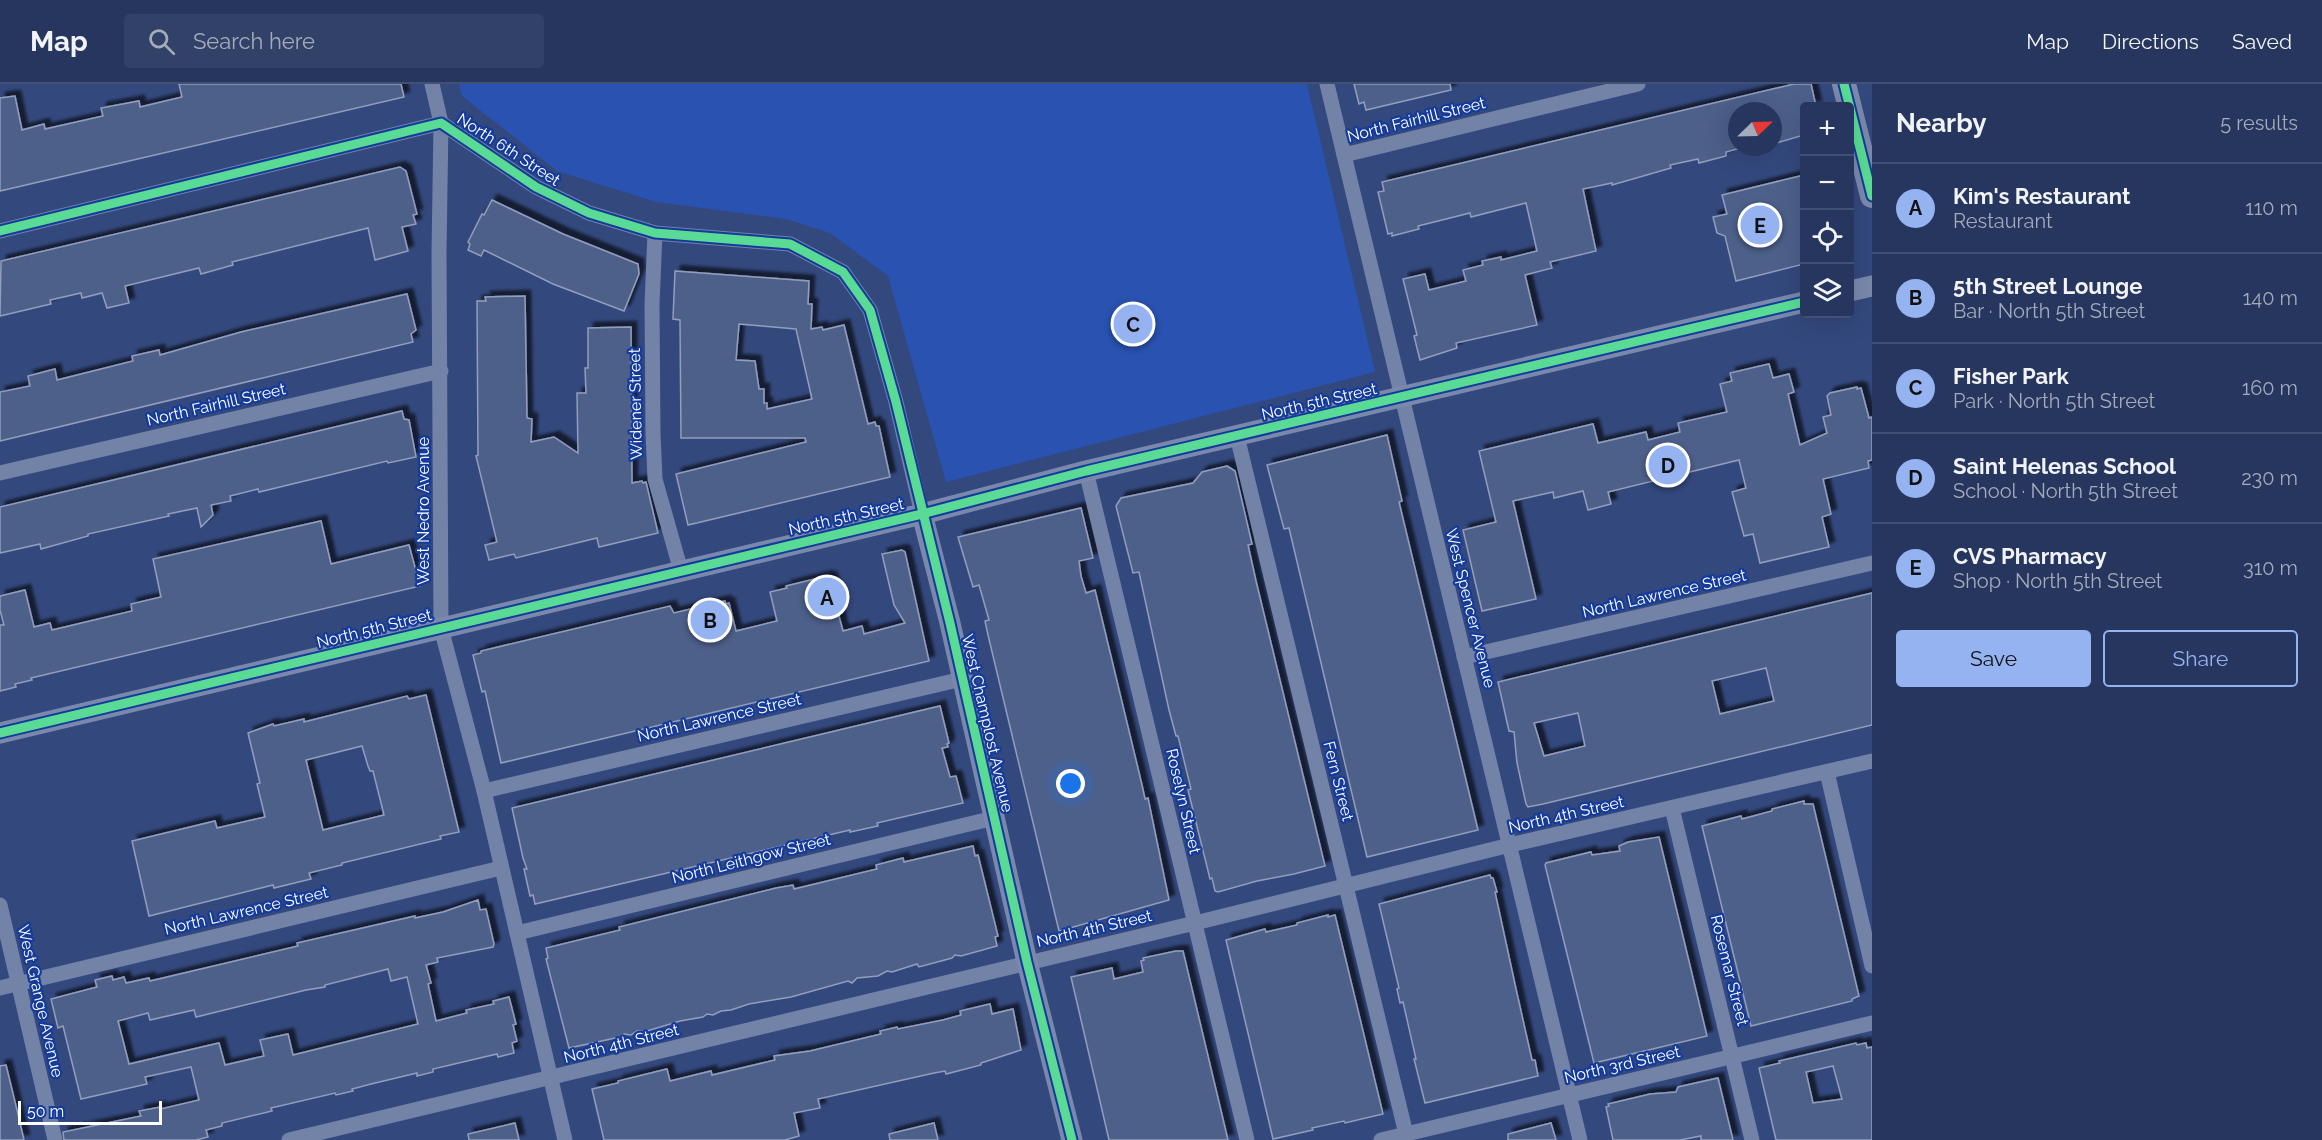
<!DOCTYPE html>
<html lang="en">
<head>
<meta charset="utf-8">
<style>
  body { margin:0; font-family:Raleway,sans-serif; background:#324167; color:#f1f3f6 }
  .controls { position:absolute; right:18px; top:18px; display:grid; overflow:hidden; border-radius:6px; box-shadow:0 6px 24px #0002 }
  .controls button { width:54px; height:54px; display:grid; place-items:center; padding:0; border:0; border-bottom:2px solid #425073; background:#26365e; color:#f1f3f6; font:30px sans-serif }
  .compass { position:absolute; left:1728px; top:18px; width:54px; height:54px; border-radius:50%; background:#26365e; box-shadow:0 6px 24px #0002; rotate:67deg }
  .scale { position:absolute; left:18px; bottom:15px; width:144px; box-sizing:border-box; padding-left:6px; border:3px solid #fff; border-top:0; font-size:16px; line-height:21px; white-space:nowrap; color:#fff; -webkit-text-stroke:4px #143b9c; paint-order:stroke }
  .you { position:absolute; left:1071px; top:700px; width:21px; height:21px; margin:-15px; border:4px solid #fff; border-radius:50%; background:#1a73e8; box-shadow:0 0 0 9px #1a73e833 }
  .badge { display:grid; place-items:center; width:39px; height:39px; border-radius:50%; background:#95b2f1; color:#111; font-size:20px; font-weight:700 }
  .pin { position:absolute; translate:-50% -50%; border:3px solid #fff; box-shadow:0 2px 6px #0006 }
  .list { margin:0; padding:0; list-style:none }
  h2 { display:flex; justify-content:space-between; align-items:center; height:78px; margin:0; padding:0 24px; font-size:26px }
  h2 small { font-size:20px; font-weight:400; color:#a4abbc }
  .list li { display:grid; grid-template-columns:39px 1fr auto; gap:18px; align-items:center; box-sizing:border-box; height:90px; padding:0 24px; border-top:2px solid #425073 }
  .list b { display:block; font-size:22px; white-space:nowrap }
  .list p { margin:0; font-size:20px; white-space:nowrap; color:#a4abbc }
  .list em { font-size:20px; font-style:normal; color:#a4abbc }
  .actions { display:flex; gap:12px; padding:18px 24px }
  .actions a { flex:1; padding:14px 0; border:2px solid #95b2f1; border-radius:6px; text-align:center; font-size:21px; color:#95b2f1 }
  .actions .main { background:#95b2f1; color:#111 }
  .icon { flex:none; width:33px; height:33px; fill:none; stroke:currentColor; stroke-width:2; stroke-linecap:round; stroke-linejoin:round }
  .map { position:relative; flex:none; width:1872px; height:1056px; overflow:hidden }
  header { display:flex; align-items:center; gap:36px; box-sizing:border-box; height:84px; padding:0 30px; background:#26365e; border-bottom:2px solid #425073 }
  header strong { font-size:28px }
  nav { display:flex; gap:33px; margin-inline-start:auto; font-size:21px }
  .search { width:420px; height:54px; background:#324167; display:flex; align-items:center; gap:15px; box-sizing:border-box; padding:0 21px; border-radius:6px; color:#a4abbc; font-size:22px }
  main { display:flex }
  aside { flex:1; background:#26365e }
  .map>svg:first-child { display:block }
  .green { fill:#2952b1 }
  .building { fill:#4e608a; stroke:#929ebc; stroke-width:1.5; fill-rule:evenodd; filter:url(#shadow) }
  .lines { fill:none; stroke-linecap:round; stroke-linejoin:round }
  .street { stroke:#7382a7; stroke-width:15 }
  .secondary { stroke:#7988ab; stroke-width:21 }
  .primary { stroke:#7c89ac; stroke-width:24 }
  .cycleway-casing { stroke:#143b9c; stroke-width:13 }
  .cycleway { stroke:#5adb95; stroke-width:9 }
  .labels { text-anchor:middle; stroke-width:4.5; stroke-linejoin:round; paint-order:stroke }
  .street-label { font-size:16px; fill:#fff; stroke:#143b9c }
</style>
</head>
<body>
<header>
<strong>Map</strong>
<div class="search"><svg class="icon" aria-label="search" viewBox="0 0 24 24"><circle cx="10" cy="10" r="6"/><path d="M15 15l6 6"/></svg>Search here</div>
<nav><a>Map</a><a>Directions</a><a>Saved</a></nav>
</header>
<main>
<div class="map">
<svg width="1872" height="1056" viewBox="0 0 1872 1056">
  <defs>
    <filter id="shadow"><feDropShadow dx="5.5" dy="-5.5" stdDeviation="1.5" flood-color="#0009"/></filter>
  </defs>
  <rect width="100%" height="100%" fill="#33487d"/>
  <path class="green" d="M459,0h848l68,288 -429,110 -58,-206 -58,-43 -44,-14 -130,-17 -99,-31 -95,-75z"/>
  <g class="building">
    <path d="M179,0h222l3,13 -404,94v-93l15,-2 7,34 22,-6 1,5 58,-13 -2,-8 38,-7 1,6 42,-10z"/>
    <path d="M1354,0h96l1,6 -85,20 -2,-8 -5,2z"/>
    <path d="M1794,0h17l5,22h-12v29l-31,9v-33h-36v38l-11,3v4l-27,7 -1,-4 -28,6 1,3 -59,17v-2l-29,6 13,62 -46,11 2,6 -27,7 12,50 -81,18 1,5 -37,12 -6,-24 3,-1 -14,-56 22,-5 4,16 37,-9 -3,-11 20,-5 -1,-4 19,-4v3l36,-9 -11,-48 -55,14 -1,-4 -52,13 1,3 -27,7v-3l-4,1 -10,-42 6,-1 -2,-9z"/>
    <path d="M400,83l6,4 11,43 -4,1 3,9 -14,3 6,24 -33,9 -7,-32 -136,34 1,3 -32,9 -2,-6 -74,18 4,17 -22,5 -5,-15 -20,5 -1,-5 -31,7 1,4 -51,12 1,-55z"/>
    <path d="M1804,91v89l-68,17 -11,-45 -8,-3 -4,-16 14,-3 -5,-19z"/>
    <path d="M492,116l71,34 75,30 1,10 -15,37 -71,-27 -69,-34 -3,6 -13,-6 2,-6 -2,-2 14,-28 2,1z"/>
    <path d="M675,187l134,10 -1,23h4l-1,25 11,-2 1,3 21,-5 24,99 7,-2 1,4h3l11,51 -202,48 -12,-51 130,-32 -1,-4h-124l-1,-118 -7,-1zM739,240l57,5 16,70 -45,10v-6h-3v-14h-5l-4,-28 -19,-1z"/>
    <path d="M407,210l9,36 -5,4 2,8 -413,99v-49l30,-6 -2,-10 27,-7 2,11 76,-19 -1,-5 27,-6 1,5 81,-23z"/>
    <path d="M525,212l2,122 5,1 -1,23 23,-5 24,16 -1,-60h9l-1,-25h3v-40l43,-1 1,156 10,-2 1,2 3,-1 12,51 -59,14 -2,-9 -81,20 -2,-4 -25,6 -4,-15 12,-3 -21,-86 2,-1 -1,-154h9l-1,-4z"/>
    <path d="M1769,280l4,14 16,-4 5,18 -6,2 12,51 27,-12 -4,-16 8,-2 -4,-19 3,-3 27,-6v2l4,-1 8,30 3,-1v43l-4,1 1,7 -46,11 8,35 -9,3 7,30 -69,16 -7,-29 -9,2 -12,-44 14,-4 -7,-28 -131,32 3,12 -23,6 -5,-19 -29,7 -1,-6 -40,9 23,98 -54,12 -19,-81 33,-8 -17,-71 114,-27 5,19 48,-11 2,8 32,-8 -2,-9 49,-11 -7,-28 12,-3 -2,-8z"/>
    <path d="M402,327l2,8 5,1 7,37 -28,6 -1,-2 -128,31 -1,-3 -28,7 1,5 -20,4 2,10 -12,12 -4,-19 -29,6 1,2 -81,18v2l-47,13 -1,-5 -40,9v-46z"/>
    <path d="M1387,351l15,66 -3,1 79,328 -111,27 -78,-329 -5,1 -17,-64z"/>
    <path d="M1227,382l8,5 17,73 -4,1 8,36 69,285 -31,8 -37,7 -39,11 -3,-1 -3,-13 -2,1 -22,-89 3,-1 -13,-53h-2l-7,-26 -30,-138 -6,1 -17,-67 5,-8 72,-15 9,-11z"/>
    <path d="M1081,424l12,50 -14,3 2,15 5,17 9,-3 47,195 3,14 3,-1 21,102 -110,31 -71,-296 -3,-14 4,-1 -10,-35 -6,2 -15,-50z"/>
    <path d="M321,437l10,43 78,-19 11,41 -389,92 1,2 -17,4 1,3 -16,4v-66h4l-4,-15v-14l25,-6 9,37 16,-4 2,7 80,-19 -1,-7 30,-7 -8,-38z"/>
    <path d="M902,466l3,2 24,109 -428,102 -16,-72 -3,1 -9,-37 8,-2v-2l189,-45 4,7 51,-12 1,3 3,-1 7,28 41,-10 -7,-29 17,-4 -1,-2 41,-10v2l4,-1 5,16 -3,1 10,37 19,-5 2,8 41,-11 -11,-18 -12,-51z"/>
    <path d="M1872,509v132l-329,79 -15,3 -2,-3 -9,-41 -3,-31 -5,-1 -11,-49zM1766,584l8,33 -54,13 -8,-33zM1578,629l7,33 -41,10 -10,-33z"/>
    <path d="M426,611l33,137 -19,4 1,3 -99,24v2l-33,8 2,6 -37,9 -1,-3 -124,31 -17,-75 83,-20 2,7 48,-11 -8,-33 3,-1 -12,-50 25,-9 1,2 30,-7v3l103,-26 2,3zM362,662l6,20 2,5h3l11,44 -61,15 -17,-70z"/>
    <path d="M940,622l9,37 -2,1 1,3 -6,1 8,29 6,-1 7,27 -86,20 1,3 -28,6v-2l-315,74 -2,-9 -3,1 -6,-27h3l-4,-11 -11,-50z"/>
    <path d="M1804,717v3h9l46,192 -7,3v2l-101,25 -49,-200 39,-10 1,3 30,-8v-2z"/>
    <path d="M1659,753l48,199 -113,27 -49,-198 1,-2 45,-11 1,3 28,-4 -1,-5 9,-4z"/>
    <path d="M973,762l2,10 3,-1 20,81 -3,1 2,9 -36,10 -6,-1 -3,3 -33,9 -2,-3 -25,8 -5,-1 -9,5 -21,2 -5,5 -4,-2 -57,16 -42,7 -18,6 -10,1 -8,4 -6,-1 -4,3 -23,4 -33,10h-10l-6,4 -7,-1 -4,3 -51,11 -23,-89 2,-1 -2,-10 74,-18 -1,-3 157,-39 17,-3 1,4 83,-20 -1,-4 27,-7 1,4z"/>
    <path d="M1490,791l1,3h2l4,14h-2l21,97 16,71h3l3,16 -113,27 -11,-44h2l-13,-57 -3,1 -3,-14 2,-1 -20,-84z"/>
    <path d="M478,816l2,10 6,-1 8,35 -1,3 -56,11 1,4 -12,3 5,18 -3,1 8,37 31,-8 -1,-3 28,-6 -1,-3 16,-4 7,27 -3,1 4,16 -5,2 2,10 -16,4 -1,-3 -64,15v3l-16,4v-3l-46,11 -19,5 1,2 -17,4 -1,-2 -64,15 1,3 -50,12v3l-16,4 2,7 -12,3h-132l-1,-8 78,-16 -2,-5 21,-4 1,2 38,-9 -8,-33 -46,10 2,7 -66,15 -18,-73 -5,2 -7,-29 46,-12 -2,-7 17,-4 1,4 11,-3 2,6 23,-5 1,3 148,-35 -1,-3 118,-27v2l28,-6zM388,885l3,12 16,-4 11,47 -125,31 -5,-21 -28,6 4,16 -39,9 -6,-22 -90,21 -11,-43 30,-8 2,7 44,-10 2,7 110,-27 19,-3v-2z"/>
    <path d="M1328,831v2l7,-2 48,199 -38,9 -1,-2 -32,7 1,2 -40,9 -47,-199 39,-11 1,3 31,-7v-2z"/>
    <path d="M1176,867h7l45,189h-119l-38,-163 41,-9 2,11 29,-7 -2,-11 3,-1 -1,-2z"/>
    <path d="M990,920l2,10 21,-5 8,41 -40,13v2l-35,9 -1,-3 -11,2 -116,26 2,9 -26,5 5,23 -14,4h-181l-12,-51 26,-6v-2l49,-12 3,12 41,-10 1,4 63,-15 -1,-4 36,-5 71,-17 -1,-3 17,-4 1,2 45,-9 18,-5 -1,-4z"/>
    <path d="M1856,959l1,2 9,-2 1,5 5,-1v93h-96l-17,-72 21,-5 -1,-2zM1833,982l9,33 -29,4 -7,-31z"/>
    <path d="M6,981l10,41 8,34h-24v-74z"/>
    <path d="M1718,994l15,62h-32v-4l-21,4h-67l-7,-33 3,-1 -1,-2 42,-10 26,-2 2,-5z"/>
    <path d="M515,1039l4,17h-50l-1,-6z"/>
    <path d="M934,1039l4,17h-48l-1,-6z"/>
    <path d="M1551,1039l5,17h-48v-6z"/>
  </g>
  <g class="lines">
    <g class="street">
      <path d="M432,0l9,39 -2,130 2,375 43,163 81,349"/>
      <path d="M1327,0l253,1056"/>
      <path d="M1344,71l294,-71"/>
      <path d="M0,147l441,-108 95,64 53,26 66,20 135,11 53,28 27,38 26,92 26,112"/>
      <path d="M655,149l-3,71 1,129 2,46 26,92"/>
      <path d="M1237,352l169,698"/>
      <path d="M1086,387l161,669"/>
      <path d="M0,389l441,-102"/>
      <path d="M1464,573l408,-94"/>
      <path d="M1827,688l45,194"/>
      <path d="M484,707l478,-112"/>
      <path d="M1672,724l80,332"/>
      <path d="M0,821l55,235"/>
      <path d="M517,849l477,-115"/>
      <path d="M0,904l501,-120"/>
      <path d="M289,1056l906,-217 315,-78 362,-84"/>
      <path d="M1381,1056l491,-117"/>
    </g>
    <g class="secondary">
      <path d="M1850,207l22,-5"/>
      <path d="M922,430l28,109 77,339 45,178"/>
      <path d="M0,649l922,-219 164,-43 718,-169"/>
    </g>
    <path class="primary" d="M1844,0l28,112"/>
    <defs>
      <g id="cycleway">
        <path d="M1844,0l28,112"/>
        <path d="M0,147l441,-108 95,64 53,26 66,20 135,11 53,28 27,38 26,92 54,221 77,339 45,178"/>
        <path d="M0,649l922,-219 164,-43 718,-169"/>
      </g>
    </defs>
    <use href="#cycleway" class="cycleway-casing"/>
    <use href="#cycleway" class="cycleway"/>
  </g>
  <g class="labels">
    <g class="street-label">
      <text transform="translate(1416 35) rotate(-14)" y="6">North Fairhill Street</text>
      <text transform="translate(509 65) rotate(33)" y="6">North 6th Street</text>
      <text transform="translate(1319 317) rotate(-13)" y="6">North 5th Street</text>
      <text transform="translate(216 320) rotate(-13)" y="6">North Fairhill Street</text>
      <text transform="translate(635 320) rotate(-91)" y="6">Widener Street</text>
      <text transform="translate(423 427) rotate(-90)" y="6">West Nedro Avenue</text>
      <text transform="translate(846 432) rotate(-13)" y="6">North 5th Street</text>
      <text transform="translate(1664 509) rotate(-13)" y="6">North Lawrence Street</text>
      <text transform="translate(1471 524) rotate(76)" y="6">West Spencer Avenue</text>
      <text transform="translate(374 544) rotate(-14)" y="6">North 5th Street</text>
      <text transform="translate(719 633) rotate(-13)" y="6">North Lawrence Street</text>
      <text transform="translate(988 639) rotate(77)" y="6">West Champlost Avenue</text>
      <text transform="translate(1339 697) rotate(76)" y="6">Fern Street</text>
      <text transform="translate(1184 717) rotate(77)" y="6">Roselyn Street</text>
      <text transform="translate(1566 730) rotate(-13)" y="6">North 4th Street</text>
      <text transform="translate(751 774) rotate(-14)" y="6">North Leithgow Street</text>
      <text transform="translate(246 826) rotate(-13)" y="6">North Lawrence Street</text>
      <text transform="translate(1094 844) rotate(-13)" y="6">North 4th Street</text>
      <text transform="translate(1730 886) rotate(76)" y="6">Rosemar Street</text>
      <text transform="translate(41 917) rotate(77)" y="6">West Grange Avenue</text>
      <text transform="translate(621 959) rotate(-14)" y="6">North 4th Street</text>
      <text transform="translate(1622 980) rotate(-13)" y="6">North 3rd Street</text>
    </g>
  </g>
</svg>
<div class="controls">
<button>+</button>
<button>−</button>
<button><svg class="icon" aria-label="locate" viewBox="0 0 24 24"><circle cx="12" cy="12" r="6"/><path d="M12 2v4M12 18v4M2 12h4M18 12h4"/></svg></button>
<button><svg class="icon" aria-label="layers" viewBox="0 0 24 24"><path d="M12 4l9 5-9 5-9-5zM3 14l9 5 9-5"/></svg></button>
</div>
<svg class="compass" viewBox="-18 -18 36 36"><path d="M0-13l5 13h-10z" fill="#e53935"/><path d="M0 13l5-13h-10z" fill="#a4abbc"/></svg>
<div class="scale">50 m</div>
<div class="you"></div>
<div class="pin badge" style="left:827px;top:513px">A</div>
<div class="pin badge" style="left:710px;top:536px">B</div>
<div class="pin badge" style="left:1133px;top:240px">C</div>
<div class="pin badge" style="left:1668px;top:381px">D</div>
<div class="pin badge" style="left:1760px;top:141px">E</div>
</div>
<aside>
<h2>Nearby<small>5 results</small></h2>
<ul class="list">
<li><span class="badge">A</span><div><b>Kim's Restaurant</b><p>Restaurant</p></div><em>110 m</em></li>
<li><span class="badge">B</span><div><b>5th Street Lounge</b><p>Bar · North 5th Street</p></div><em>140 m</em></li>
<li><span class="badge">C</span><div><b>Fisher Park</b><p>Park · North 5th Street</p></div><em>160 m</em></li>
<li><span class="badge">D</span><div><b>Saint Helenas School</b><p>School · North 5th Street</p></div><em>230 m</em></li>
<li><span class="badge">E</span><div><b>CVS Pharmacy</b><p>Shop · North 5th Street</p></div><em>310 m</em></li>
</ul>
<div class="actions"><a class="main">Save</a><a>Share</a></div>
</aside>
</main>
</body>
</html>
